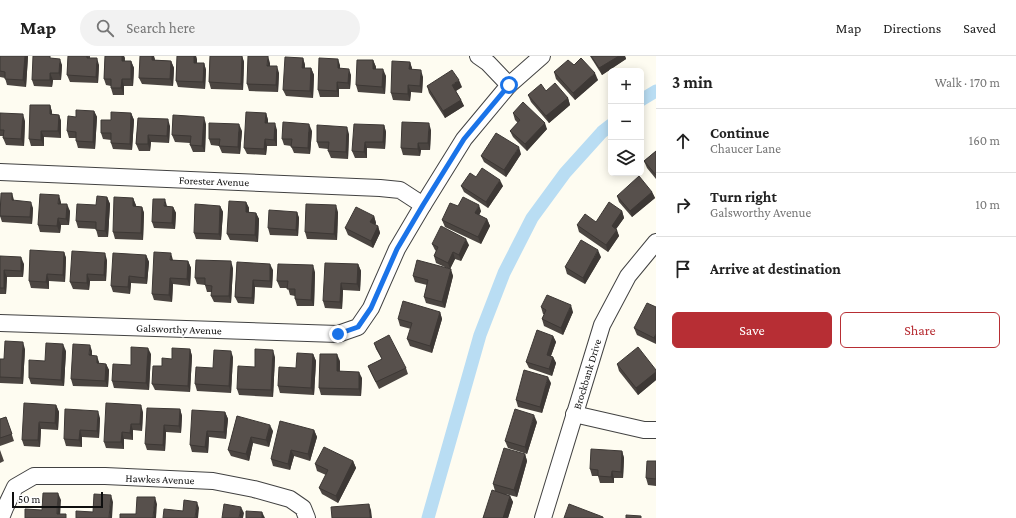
<!DOCTYPE html>
<html lang="en">
<head>
<meta charset="utf-8">
<style>
  body { margin:0; font-family:"Crimson Pro",serif; background:#f2f2f2; color:#222 }
  .controls { position:absolute; right:12px; top:12px; display:grid; overflow:hidden; border-radius:6px; box-shadow:0 2px 10px #0003 }
  .controls button { width:36px; height:36px; display:grid; place-items:center; padding:0; border:0; border-bottom:1px solid #e0e0e0; background:#fff; color:#222; font:20px sans-serif }
  .scale { position:absolute; left:12px; bottom:10px; width:91px; box-sizing:border-box; padding-left:4px; border:2px solid #0f0f0f; border-top:0; font-size:11px; line-height:14px; white-space:nowrap; color:#0f0f0f; -webkit-text-stroke:3px #fff; paint-order:stroke }
  .stop { position:absolute; width:12px; height:12px; margin:-9px; border:3px solid #1a73e8; border-radius:50%; background:#fff }
  .stop.end { background:#1a73e8; border-color:#fff; box-shadow:0 1px 4px #0008 }
  .list { margin:0; padding:0; list-style:none }
  h2 { display:flex; justify-content:space-between; align-items:center; height:52px; margin:0; padding:0 16px; font-size:17px }
  h2 small { font-size:13px; font-weight:400; color:#767676 }
  .list li { display:grid; grid-template-columns:26px 1fr auto; gap:12px; align-items:center; box-sizing:border-box; height:64px; padding:0 16px; border-top:1px solid #e0e0e0 }
  .list b { display:block; font-size:15px; white-space:nowrap }
  .list p { margin:0; font-size:13px; white-space:nowrap; color:#767676 }
  .list em { font-size:13px; font-style:normal; color:#767676 }
  .actions { display:flex; gap:8px; padding:12px 16px }
  .actions a { flex:1; padding:9px 0; border:1px solid #b72e34; border-radius:6px; text-align:center; font-size:14px; color:#b72e34 }
  .actions .main { background:#b72e34; color:#fff }
  .icon { flex:none; width:22px; height:22px; fill:none; stroke:currentColor; stroke-width:2; stroke-linecap:round; stroke-linejoin:round }
  .map { position:relative; flex:none; width:656px; height:462px; overflow:hidden }
  header { display:flex; align-items:center; gap:24px; box-sizing:border-box; height:56px; padding:0 20px; background:#fff; border-bottom:1px solid #e0e0e0 }
  header strong { font-size:19px }
  nav { display:flex; gap:22px; margin-inline-start:auto; font-size:14px }
  .search { width:280px; height:36px; background:#f2f2f2; display:flex; align-items:center; gap:10px; box-sizing:border-box; padding:0 14px; border-radius:22px; color:#767676; font-size:15px }
  main { display:flex }
  aside { flex:1; background:#fff }
  .map>svg:first-child { display:block }
  .lines { fill:none; stroke-linecap:round; stroke-linejoin:round }
  .canal { stroke:#b9ddf3; stroke-width:13 }
  .minor-casing { stroke:#424242; stroke-width:18 }
  .minor { stroke:#fff; stroke-width:16 }
  .wall { fill:#4b4541 }
  .shaded-wall { fill:#3d3835 }
  .building { fill:#57504c; stroke:#3d3835 }
  .route { stroke:#1a73e8; stroke-width:5 }
  .labels { text-anchor:middle; stroke-width:4; stroke-linejoin:round; paint-order:stroke }
  .street-label { font-size:11px; fill:#0f0f0f; stroke:#fff }
</style>
</head>
<body>
<header>
<strong>Map</strong>
<div class="search"><svg class="icon" aria-label="search" viewBox="0 0 24 24"><circle cx="10" cy="10" r="6"/><path d="M15 15l6 6"/></svg>Search here</div>
<nav><a>Map</a><a>Directions</a><a>Saved</a></nav>
</header>
<main>
<div class="map">
<svg width="656" height="462" viewBox="0 0 656 462">
  <rect width="100%" height="100%" fill="#fefcf1"/>
  <g class="lines">
    <g class="canal">
      <path d="M641,44l15,-9"/>
      <path d="M428,462l52,-183 24,-62 28,-55 33,-45 37,-41 9,-7"/>
    </g>
    <defs>
      <g id="minor">
        <path d="M478,0l10,7 21,22"/>
        <path d="M0,116l380,16 20,2 23,15"/>
        <path d="M0,267l338,11 20,-7 13,-19 26,-59 26,-44 41,-66 45,-54 33,-29"/>
        <path d="M574,358l70,16h12"/>
        <path d="M1,462l4,-10 10,-21 19,-11h71l108,5 41,8 36,10 13,9 4,10"/>
        <path d="M543,462l59,-193 26,-49 28,-34"/>
      </g>
    </defs>
    <use href="#minor" class="minor-casing"/>
    <use href="#minor" class="minor"/>
  </g>
  <g class="wall">
    <path d="M0,0h28l-2,31 -19,-2 -2,-7 -5,-1z"/>
    <path d="M68,0h22v2l9,7 -1,18 -28,-1 -3,-7z"/>
    <path d="M105,0h19l1,5h6l3,7 -1,18h-9v9h-11l-2,-7v-2l-5,-1 -2,-6z"/>
    <path d="M177,0h19l1,4v3h7l2,7 -1,19 -27,-2 -2,-6z"/>
    <path d="M210,0h32l2,6 -1,28 -32,-1 -2,-7z"/>
    <path d="M590,0h35l1,3 -24,16z"/>
    <path d="M53,2l9,7 -1,15h-8l-1,7 -18,-1 -2,-6z"/>
    <path d="M303,2l2,7v3h6l3,7 -1,23 -27,-2 -3,-6z"/>
    <path d="M155,3l-1,1 17,1 3,7 -1,18 -31,-2 -3,-6z"/>
    <path d="M373,4l3,7v2l10,7 -1,18 -27,-2 -2,-7z"/>
    <path d="M410,6l2,7 11,8 -1,16 -11,-1 -1,9 -17,-1 -2,-7z"/>
    <path d="M270,7v3l9,7 -1,19 -29,-1 -2,-7z"/>
    <path d="M340,9v3l11,7 -1,14h-11v8h-19l-2,-7z"/>
    <path d="M574,9l24,15 -23,20 -19,-21 -2,-7z"/>
    <path d="M427,30l35,1 -6,4 5,9 3,6 -19,12 -16,-25z"/>
    <path d="M546,35l22,7 2,7 -21,18 -18,-21 -3,-7z"/>
    <path d="M50,49l2,7v2l7,1 2,6v17l-17,-1v9h-13l-2,-7z"/>
    <path d="M94,55l3,6 -2,32 -17,-1 -2,-7v-3h-7l-2,-7 9,-14z"/>
    <path d="M0,57l25,8 -1,25 -18,-1 -3,-7v-2h-3z"/>
    <path d="M131,57l3,7 -2,30 -19,-1 -2,-6v-3l-8,-1 -2,-6 10,-13z"/>
    <path d="M266,57l2,7v3l9,7v16h-10l-1,9 -19,-1 -3,-6z"/>
    <path d="M513,57l34,16 -20,22 -14,-14 -3,-6 8,-8 -3,-3z"/>
    <path d="M138,62l32,8 -1,17 -18,-1 -1,9h-11l-3,-7z"/>
    <path d="M206,68l-1,28h-12l-3,-7v-2l-15,-1 -3,-7z"/>
    <path d="M384,69l2,7 -1,17 -18,-1v10h-12l-3,-7z"/>
    <path d="M431,74l-1,20h-9l-1,6 -17,-1 -2,-7z"/>
    <path d="M242,75l-2,23 -18,-1 -3,-7 -8,-1 -2,-6z"/>
    <path d="M312,75l-2,23 -16,-1 -3,-7 -7,-1 -2,-6z"/>
    <path d="M349,78l-1,25 -17,-1 -3,-7v-2l-9,-1 -2,-6z"/>
    <path d="M656,95v28l-9,-11 -3,-7z"/>
    <path d="M521,98l-15,23 -22,-15 -3,-6z"/>
    <path d="M476,121l27,9 -15,22 -24,-16 -3,-6z"/>
    <path d="M652,136l3,6 -23,19 -13,-15 -2,-6z"/>
    <path d="M1,137l13,8 19,7 -1,16 -30,-2 -2,-6z"/>
    <path d="M107,141l3,7 -2,33h-10l-2,-8 -18,-1 -2,-7 20,-16z"/>
    <path d="M133,142l3,8 6,1 2,6 -1,27 -28,-1 -2,-7z"/>
    <path d="M61,146v2l9,7 -1,14h-8l-1,8 -20,-1 -2,-7z"/>
    <path d="M246,146l3,6v4l7,1 3,6 -1,23 -28,-2 -3,-6z"/>
    <path d="M167,150l6,1 3,6 -1,16 -21,-1 -2,-6z"/>
    <path d="M220,150l3,6 -2,28 -25,-1 -2,-6z"/>
    <path d="M458,150l23,5 -2,4 8,4 3,7 -9,18 -36,-17 -3,-7z"/>
    <path d="M622,155l2,7 -8,11 3,7 -11,16 -29,-20 -2,-7 19,-3z"/>
    <path d="M297,156l2,6 -1,18 -28,-1 -2,-7z"/>
    <path d="M338,156l-1,28 -30,-1 -2,-7z"/>
    <path d="M374,160l2,7 -1,2 3,1 2,7 -7,15 -25,-13 -3,-7z"/>
    <path d="M432,188l37,1 -8,16 -6,-2 -5,10 3,7 -8,32 -19,-5 -2,-6 3,-12 -12,-3 -2,-6 36,-7 -13,-6 -2,-7 2,-5 -1,-1z"/>
    <path d="M64,196l2,6 -1,24 -16,-1v8l-18,-1 -2,-7z"/>
    <path d="M146,199l3,7 -2,22 -16,-1 -1,11 -17,-2 -2,-6z"/>
    <path d="M0,200l24,8 -1,13h-16l-1,17h-6z"/>
    <path d="M601,201l-16,27 -18,-10 -2,-7z"/>
    <path d="M107,204l-1,21h-16l-1,9 -16,-1 -3,-7z"/>
    <path d="M173,204l15,1 3,7 -1,18 -17,-2 -1,18 -18,-2 -2,-6z"/>
    <path d="M237,206l36,8 -1,18 -17,-1 -1,17 -16,-1 -3,-6z"/>
    <path d="M358,208l3,7 -1,20 -17,-1 -1,19 -17,-1 -2,-7z"/>
    <path d="M233,212l-2,35 -17,-1 -3,-6 1,-4h-5l-2,-7 -8,-1 -2,-6z"/>
    <path d="M315,216l-1,34h-17l-2,-7v-3l-5,-1 -2,-7h-8l-3,-7z"/>
    <path d="M541,251l32,5 -10,23 -19,-9 -2,-7 2,-5h-1z"/>
    <path d="M656,251v37l-19,-9 -3,-7z"/>
    <path d="M440,256l2,7 -10,34 -22,-7 -3,-7 4,-10 -11,-3 -2,-7z"/>
    <path d="M553,280l3,6 -5,14 2,1 3,6 -4,13 -23,-8 -3,-6z"/>
    <path d="M374,287l32,25 2,6 -29,15 -8,-16 -3,-7 14,-7 -6,-10z"/>
    <path d="M25,293l-2,35 -23,-1v-24h4z"/>
    <path d="M190,293l2,7 -2,36 -35,-2 -3,-6 10,-18 10,-7z"/>
    <path d="M66,295l-2,35 -33,-2 -2,-6 16,-17z"/>
    <path d="M92,295v4l7,7v1l7,1 3,6 -1,17 -35,-1 -2,-7z"/>
    <path d="M151,298l-2,36 -35,-2 -2,-7 19,-16z"/>
    <path d="M313,298l3,7 -2,34 -34,-2 -2,-7z"/>
    <path d="M233,301l-2,36 -34,-2 -2,-7 18,-16z"/>
    <path d="M275,301l-2,40 -34,-2 -2,-6 18,-22z"/>
    <path d="M340,305v10l22,7 -1,18 -40,-1 -2,-7z"/>
    <path d="M617,308l39,6v10l-18,15 -19,-24z"/>
    <path d="M551,327l-9,30 -24,-6 -2,-7z"/>
    <path d="M56,349l3,7 -1,18 -17,-1 -1,18 -16,-1 -2,-6z"/>
    <path d="M180,353l2,7 -1,17 -15,-1 -1,19 -18,-1 -2,-6z"/>
    <path d="M143,356l-1,19 -9,-1v10l-9,-1v10l-18,-1 -2,-6z"/>
    <path d="M225,356l3,7 -2,20 -17,-2 -1,16 -16,-1 -2,-7z"/>
    <path d="M237,360l36,15 -4,16 -16,-4 -4,18 -18,-5 -3,-6z"/>
    <path d="M6,361l8,24 -14,5v-27z"/>
    <path d="M100,362l-1,20 -17,-1v10l-16,-1 -2,-7z"/>
    <path d="M537,366l-10,32 -19,-6 -3,-7z"/>
    <path d="M314,374l3,7 -7,24 -16,-5 -4,14 -17,-4 -2,-7z"/>
    <path d="M0,394l4,11 -4,2z"/>
    <path d="M622,395l2,7 -1,20h-9v5h-14l-2,-7h-6l-2,-7z"/>
    <path d="M525,398l2,7 -10,36 -12,-3 5,2 3,6 -5,16h-25l12,-27 -2,-7z"/>
    <path d="M353,405l3,7 -18,35 -16,-9 -3,-6 7,-13 -9,-4 -2,-7z"/>
    <path d="M656,405v25l-8,-1 -2,-7z"/>
  </g>
  <g class="shaded-wall">
    <path d="M25,0h3l-2,31 -3,-7z"/>
    <path d="M122,0h2l1,2 -1,10 -2,-7z"/>
    <path d="M152,0h2l1,3 -1,8 -2,-7z"/>
    <path d="M194,0h2l1,4v10l-3,-7z"/>
    <path d="M242,0l2,6 -1,28 -2,-6z"/>
    <path d="M268,0l2,7v10l-3,-7z"/>
    <path d="M619,0h6l1,3 -24,16 -3,-7z"/>
    <path d="M97,2l2,7 -1,18 -2,-6z"/>
    <path d="M303,2l2,7v10l-3,-7z"/>
    <path d="M60,3l2,6 -1,15 -2,-7z"/>
    <path d="M338,3l2,6v10l-2,-7z"/>
    <path d="M373,4l3,7 -1,8 -2,-6z"/>
    <path d="M131,5l3,7 -1,18 -2,-7z"/>
    <path d="M171,5l3,7 -1,18 -3,-7z"/>
    <path d="M410,6l2,6v8l-3,-7z"/>
    <path d="M204,7l2,7 -1,19 -2,-7z"/>
    <path d="M277,10l2,7 -1,19 -2,-7z"/>
    <path d="M311,12l3,7 -1,23 -3,-7z"/>
    <path d="M349,13l2,6 -1,14 -2,-6z"/>
    <path d="M383,13l3,7 -1,18 -3,-7z"/>
    <path d="M421,14l2,7 -1,16 -2,-7z"/>
    <path d="M50,17l3,7 -1,7 -2,-7z"/>
    <path d="M595,17l3,7 -23,20 -2,-7z"/>
    <path d="M122,23l2,7v9l-3,-7z"/>
    <path d="M459,24l3,7 -8,5 -2,-7z"/>
    <path d="M337,26l2,7v8l-2,-6z"/>
    <path d="M408,29l3,7 -1,9 -2,-7z"/>
    <path d="M568,42l2,7 -21,18 -3,-7z"/>
    <path d="M461,44l3,6 -19,12 -2,-7z"/>
    <path d="M50,49l2,7v9l-2,-7z"/>
    <path d="M94,55l3,6 -2,32 -2,-7z"/>
    <path d="M131,57l3,7 -2,30 -2,-6z"/>
    <path d="M266,57l2,7v9l-3,-6z"/>
    <path d="M23,58l2,7 -1,25 -3,-7z"/>
    <path d="M59,59l2,6v17l-3,-7z"/>
    <path d="M204,61l2,7 -1,28 -3,-6z"/>
    <path d="M168,63l2,7 -1,17 -2,-7z"/>
    <path d="M275,67l2,7v16l-3,-6z"/>
    <path d="M429,67l2,7 -1,20 -2,-7z"/>
    <path d="M545,67l2,6 -20,22 -2,-7z"/>
    <path d="M239,68l3,7 -2,23 -2,-7z"/>
    <path d="M309,68l3,7 -2,23 -2,-6z"/>
    <path d="M384,69l2,7 -1,17 -2,-7z"/>
    <path d="M347,71l2,7 -1,25 -2,-7z"/>
    <path d="M41,75l3,6v9l-3,-6z"/>
    <path d="M148,79l3,7 -1,9 -2,-7z"/>
    <path d="M265,83l2,7 -1,9 -2,-6z"/>
    <path d="M365,86l2,6v10l-3,-6z"/>
    <path d="M418,87l3,7 -1,6 -2,-7z"/>
    <path d="M519,91l2,7 -15,23 -2,-7z"/>
    <path d="M500,124l3,6 -15,22 -2,-6z"/>
    <path d="M652,136l3,6 -23,19 -2,-6z"/>
    <path d="M12,137l2,7v7l-2,-7z"/>
    <path d="M59,139l2,7v8l-3,-6z"/>
    <path d="M107,141l3,7 -2,33 -3,-6z"/>
    <path d="M133,142l3,7 -1,8 -2,-7z"/>
    <path d="M165,143l2,7v7l-3,-7z"/>
    <path d="M31,146l2,6 -1,16 -2,-7z"/>
    <path d="M246,146l3,6 -1,11 -2,-7z"/>
    <path d="M67,148l3,7 -1,14 -3,-6z"/>
    <path d="M336,149l2,7 -1,28 -3,-6z"/>
    <path d="M479,149l2,6 -4,9 -2,-7z"/>
    <path d="M220,150l3,6 -2,28 -2,-6z"/>
    <path d="M142,151l2,6 -1,27 -2,-7z"/>
    <path d="M173,151l3,6 -1,16 -3,-6z"/>
    <path d="M622,155l2,7 -10,14 -2,-6z"/>
    <path d="M297,156l2,6 -1,18 -2,-6z"/>
    <path d="M256,157l3,6 -1,23 -3,-7z"/>
    <path d="M374,160l2,7 -3,6 -3,-7z"/>
    <path d="M58,162l3,7 -1,8 -3,-7z"/>
    <path d="M487,163l3,7 -9,18 -3,-7z"/>
    <path d="M378,170l2,7 -7,15 -2,-7z"/>
    <path d="M617,174l2,6 -11,16 -2,-7z"/>
    <path d="M466,183l3,6 -8,16 -2,-6z"/>
    <path d="M598,194l3,7 -16,27 -2,-6z"/>
    <path d="M64,196l2,6 -1,24 -2,-7z"/>
    <path d="M453,196l2,7 -5,10 -2,-6z"/>
    <path d="M105,197l2,7 -1,21 -2,-6z"/>
    <path d="M171,197l2,7v7l-3,-7z"/>
    <path d="M146,199l3,7 -2,22 -2,-6z"/>
    <path d="M21,201l3,7 -1,13 -2,-6z"/>
    <path d="M188,205l3,7 -1,18 -3,-7z"/>
    <path d="M231,205l2,7 -2,35 -2,-7z"/>
    <path d="M270,208l3,6 -1,18 -2,-7z"/>
    <path d="M358,208l3,7 -1,20 -3,-7z"/>
    <path d="M313,209l2,7 -1,34 -3,-6z"/>
    <path d="M451,213l2,7 -8,32 -3,-6z"/>
    <path d="M4,214l3,7 -1,17 -2,-6z"/>
    <path d="M47,218l2,7v8l-3,-7z"/>
    <path d="M87,218l3,7 -1,9 -2,-7z"/>
    <path d="M129,220l2,7 -1,11 -2,-7z"/>
    <path d="M170,222l3,6 -1,18 -3,-7z"/>
    <path d="M253,224l2,7 -1,17 -2,-6z"/>
    <path d="M341,227l2,7 -1,19 -2,-7z"/>
    <path d="M571,249l2,7 -10,23 -2,-7z"/>
    <path d="M440,256l2,7 -10,34 -2,-7z"/>
    <path d="M656,278v9l-2,-5z"/>
    <path d="M553,280l3,6 -7,19 -2,-6z"/>
    <path d="M23,286l2,7 -2,35 -2,-6z"/>
    <path d="M63,288l3,7 -2,35 -3,-6z"/>
    <path d="M90,289l2,6v11l-3,-7z"/>
    <path d="M148,292l3,6 -2,36 -3,-7z"/>
    <path d="M190,293l2,7 -2,36 -2,-6z"/>
    <path d="M273,294l2,7 -2,40 -2,-7z"/>
    <path d="M231,295l2,6 -2,36 -2,-7z"/>
    <path d="M313,298l3,7 -2,34 -3,-7z"/>
    <path d="M337,298l3,7 -1,17 -2,-7z"/>
    <path d="M97,300l2,6v8l-2,-7z"/>
    <path d="M553,301l3,6 -4,13 -3,-7z"/>
    <path d="M106,308l3,6 -1,17 -3,-6z"/>
    <path d="M359,316l3,6 -1,18 -2,-7z"/>
    <path d="M656,316v8l-18,15 -2,-7z"/>
    <path d="M548,321l3,6 -9,30 -2,-6z"/>
    <path d="M56,349l3,7 -1,18 -3,-7z"/>
    <path d="M141,349l2,7 -1,19 -2,-7z"/>
    <path d="M180,353l2,7 -1,17 -2,-7z"/>
    <path d="M98,355l2,7 -1,20 -2,-7z"/>
    <path d="M225,356l3,7 -2,20 -2,-7z"/>
    <path d="M534,359l3,7 -10,32 -2,-7z"/>
    <path d="M39,366l2,7 -1,18 -2,-7z"/>
    <path d="M131,368l2,6v10l-3,-7z"/>
    <path d="M164,369l2,7 -1,19 -2,-6z"/>
    <path d="M270,369l3,6 -4,16 -3,-7z"/>
    <path d="M80,374l2,7v10l-3,-7z"/>
    <path d="M314,374l3,7 -7,24 -2,-7z"/>
    <path d="M207,375l2,6 -1,16 -3,-6z"/>
    <path d="M122,376l2,7v10l-3,-7z"/>
    <path d="M251,381l2,6 -4,18 -3,-7z"/>
    <path d="M291,394l3,6 -4,14 -2,-6z"/>
    <path d="M622,395l2,7 -1,20 -2,-6z"/>
    <path d="M525,398l2,7 -10,36 -3,-7z"/>
    <path d="M353,405l3,7 -18,35 -2,-7z"/>
    <path d="M612,415l2,7v5l-3,-6z"/>
    <path d="M58,437l3,7 -1,18 -3,-4z"/>
    <path d="M111,439l2,7 -1,16h-3z"/>
    <path d="M510,440l3,6 -5,16h-5z"/>
    <path d="M155,441l2,7 -1,14h-3z"/>
    <path d="M197,446l2,6 -1,10h-3z"/>
    <path d="M369,448l2,6 1,8h-2z"/>
    <path d="M241,451l3,6 -1,5h-4z"/>
    <path d="M262,456l3,6h-3z"/>
  </g>
  <g class="building">
    <path d="M0,0h25l-2,24 -18,-1v-7l-5,-1z"/>
    <path d="M33,0h17v2l10,1 -1,14h-9v7h-18z"/>
    <path d="M68,0h19v2h10l-1,19 -29,-2z"/>
    <path d="M105,0h17v5h9v18h-9l-1,9h-10v-9h-7z"/>
    <path d="M140,0h12v4l19,1 -1,18 -31,-1z"/>
    <path d="M177,0h17v7h10l-1,19 -27,-1z"/>
    <path d="M210,0h32l-1,28 -32,-2z"/>
    <path d="M248,0h20l-1,10h10l-1,19 -29,-1z"/>
    <path d="M591,0h28l-20,12z"/>
    <path d="M285,1l18,1 -1,10h9l-1,23 -27,-1z"/>
    <path d="M319,2l19,1v9l11,1 -1,14 -11,-1v9l-19,-1z"/>
    <path d="M581,2l14,15 -22,20 -19,-21 14,-12 6,5z"/>
    <path d="M357,4h16v9h10l-1,18 -26,-2z"/>
    <path d="M392,5l18,1 -1,7 12,1 -1,16 -12,-1v9l-17,-1z"/>
    <path d="M452,14l7,10 -7,5 9,15 -18,11 -16,-25z"/>
    <path d="M555,27l13,15 -22,18 -18,-21 13,-11 5,7z"/>
    <path d="M523,46l22,21 -20,21 -15,-13 10,-11 -7,-7z"/>
    <path d="M30,49h20v9l9,1 -1,16h-17v9l-12,-1z"/>
    <path d="M76,54l18,1 -1,31 -17,-1v-9l-9,-1 1,-15 8,1z"/>
    <path d="M111,56l20,1 -1,31 -19,-1v-10h-10v-13h10z"/>
    <path d="M246,56l20,1 -1,10h10l-1,17 -9,-1 -1,10 -20,-1z"/>
    <path d="M0,57l23,1 -2,25 -18,-1 1,-8h-4z"/>
    <path d="M173,59l31,2 -2,29 -12,-1 1,-9 -19,-1z"/>
    <path d="M138,62l30,1 -1,17 -19,-1v9h-12z"/>
    <path d="M283,66l26,2 -1,24 -17,-1 1,-8h-10z"/>
    <path d="M402,66l27,1 -1,20h-10v6l-17,-1z"/>
    <path d="M209,67l30,1 -1,23 -19,-1 1,-7h-11z"/>
    <path d="M354,68l30,1 -1,17h-18l-1,10 -12,-1z"/>
    <path d="M317,69l30,2 -1,25 -18,-1 1,-9h-12z"/>
    <path d="M496,77l23,14 -15,23 -23,-14z"/>
    <path d="M656,95v24l-12,-14z"/>
    <path d="M482,112l18,12 -14,22 -25,-16 9,-13 6,4z"/>
    <path d="M639,120l13,16 -22,19 -13,-15z"/>
    <path d="M1,137h11v7l19,2 -1,15 -30,-1z"/>
    <path d="M40,138l19,1 -1,9h9l-1,15 -8,-1 -1,8 -19,-1z"/>
    <path d="M97,140l10,1 -2,34 -9,-1v-8l-20,-1 1,-17 19,1z"/>
    <path d="M114,141l19,1v8l9,1 -1,26 -28,-1z"/>
    <path d="M463,141l16,8 -4,8 12,6 -9,18 -36,-17 8,-17 8,3z"/>
    <path d="M153,143h12l-1,7 9,1 -1,16 -20,-1z"/>
    <path d="M229,145l17,1v10l10,1 -1,22 -28,-1z"/>
    <path d="M609,146l13,9 -10,15 5,4 -11,15 -29,-20 8,-11 11,8z"/>
    <path d="M195,148l25,2 -1,28 -25,-1z"/>
    <path d="M306,148l30,1 -2,29 -29,-2z"/>
    <path d="M356,151l18,9 -4,6 8,4 -7,15 -26,-13z"/>
    <path d="M269,154l28,2 -1,18 -28,-2z"/>
    <path d="M441,170l25,13 -7,16 -6,-3 -5,11 -14,-7 4,-9 -6,-3z"/>
    <path d="M581,184l17,10 -15,28 -18,-11z"/>
    <path d="M30,194l34,2 -1,23 -16,-1 -1,8 -17,-1z"/>
    <path d="M72,195l33,2 -1,22 -17,-1v9l-17,-1z"/>
    <path d="M154,196l17,1 -1,7 18,1 -1,18 -17,-1 -1,17 -17,-1z"/>
    <path d="M113,197l33,2 -1,23 -16,-2 -1,11 -17,-1z"/>
    <path d="M0,200l21,1v14l-17,-1v18h-4z"/>
    <path d="M196,204l35,1 -2,35h-18l1,-10 -7,-1v-7h-10z"/>
    <path d="M417,204l34,9 -9,33 -18,-5 4,-17 -15,-4z"/>
    <path d="M237,206l33,2v17l-17,-1 -1,18 -17,-1z"/>
    <path d="M325,207l33,1 -1,20 -16,-1 -1,19 -17,-1z"/>
    <path d="M278,208l35,1 -2,35 -16,-1v-10h-8l1,-8h-11z"/>
    <path d="M547,239l24,10 -10,23 -19,-9 4,-9 -5,-3z"/>
    <path d="M403,245l37,11 -10,34 -23,-7 5,-16 -14,-4z"/>
    <path d="M647,247l9,4v27l-2,4 -20,-10z"/>
    <path d="M537,274l16,6 -6,19 6,2 -4,12 -23,-7z"/>
    <path d="M389,279l17,33 -30,14 -8,-16 14,-7 -8,-16z"/>
    <path d="M5,285l18,1 -2,36 -21,-1v-18h4z"/>
    <path d="M46,287l17,1 -2,36 -32,-2v-18l16,1z"/>
    <path d="M73,288l17,1 -1,10 8,1v7l9,1 -1,17 -34,-2z"/>
    <path d="M131,291l17,1 -2,35 -34,-2 1,-17 18,1z"/>
    <path d="M638,291l18,23v2l-20,16 -19,-24z"/>
    <path d="M172,292l18,1 -2,37 -36,-2 1,-18h9v-8l10,1z"/>
    <path d="M255,293l18,1 -2,40 -34,-1 1,-23 17,1z"/>
    <path d="M214,294l17,1 -2,35 -34,-2 1,-17 17,1z"/>
    <path d="M297,297l16,1 -2,34 -33,-2 1,-19 17,1z"/>
    <path d="M320,298h17v17l22,1v17l-40,-1z"/>
    <path d="M524,314l24,7 -8,30 -24,-7z"/>
    <path d="M24,347l32,2 -1,18 -16,-1 -1,18h-16z"/>
    <path d="M106,347l35,2 -1,19h-9l-1,9 -8,-1 -1,10h-17z"/>
    <path d="M147,352l33,1 -1,17 -15,-1 -1,20 -18,-1z"/>
    <path d="M65,353l33,2 -1,20 -17,-1 -1,10 -15,-1z"/>
    <path d="M515,353l19,6 -9,32 -20,-6z"/>
    <path d="M192,354l33,2 -1,20 -17,-1 -2,16 -15,-2z"/>
    <path d="M237,360l33,9 -4,15 -15,-3 -5,17 -18,-4z"/>
    <path d="M6,361l6,17 -12,4v-19z"/>
    <path d="M280,365l34,9 -6,24 -17,-4 -3,14 -17,-5z"/>
    <path d="M324,391l29,14 -17,35 -17,-8 9,-18 -13,-6z"/>
    <path d="M504,392l21,6 -11,36 -21,-6z"/>
    <path d="M591,393l31,2 -1,21 -9,-1 -1,6 -13,-1v-6l-8,-1z"/>
    <path d="M647,405h9v18l-10,-1z"/>
    <path d="M492,434l18,6 -7,22h-20z"/>
    <path d="M43,437h15l-1,21h9v4h-41v-9l17,1z"/>
    <path d="M94,438l17,1 -2,23h-33v-7l17,1z"/>
    <path d="M137,441h18l-2,21h-33v-4h16z"/>
    <path d="M184,444l13,2 -2,16h-32l1,-9 19,2z"/>
    <path d="M224,448l17,3 -2,11h-17z"/>
    <path d="M369,448l1,14h-38l-1,-11z"/>
    <path d="M569,448l34,13v1h-39z"/>
    <path d="M246,455l16,1v6h-16z"/>
    <path d="M626,459l15,1v2h-15z"/>
  </g>
  <g class="lines">
    <path class="route" d="M338,278l20,-7 13,-19 26,-59 26,-44 41,-66 45,-54"/>
  </g>
  <g class="labels">
    <g class="street-label">
      <text transform="translate(214 125) rotate(2)" y="4">Forester Avenue</text>
      <text transform="translate(179 273) rotate(2)" y="4">Galsworthy Avenue</text>
      <text transform="translate(587 318) rotate(-73)" y="4">Brockbank Drive</text>
      <text transform="translate(160 423) rotate(2)" y="4">Hawkes Avenue</text>
    </g>
  </g>
</svg>
<div class="controls">
<button>+</button>
<button>−</button>
<button><svg class="icon" aria-label="layers" viewBox="0 0 24 24"><path d="M12 4l9 5-9 5-9-5zM3 14l9 5 9-5"/></svg></button>
</div>
<div class="scale">50 m</div>
<div class="stop" style="left:509px;top:29px"></div>
<div class="stop end" style="left:338px;top:278px"></div>
</div>
<aside>
<h2>3 min<small>Walk · 170 m</small></h2>
<ul class="list">
<li><svg class="icon" aria-label="ahead" viewBox="0 0 24 24"><path d="M12 20V5M6 11l6-6 6 6"/></svg><div><b>Continue</b><p>Chaucer Lane</p></div><em>160 m</em></li>
<li><svg class="icon" aria-label="right" viewBox="0 0 24 24"><path d="M7 20v-9h11M14 6l5 5-5 5"/></svg><div><b>Turn right</b><p>Galsworthy Avenue</p></div><em>10 m</em></li>
<li><svg class="icon" aria-label="arrive" viewBox="0 0 24 24"><path d="M6 21V4h12l-3 4 3 4H6"/></svg><div><b>Arrive at destination</b></div></li>
</ul>
<div class="actions"><a class="main">Save</a><a>Share</a></div>
</aside>
</main>
</body>
</html>
